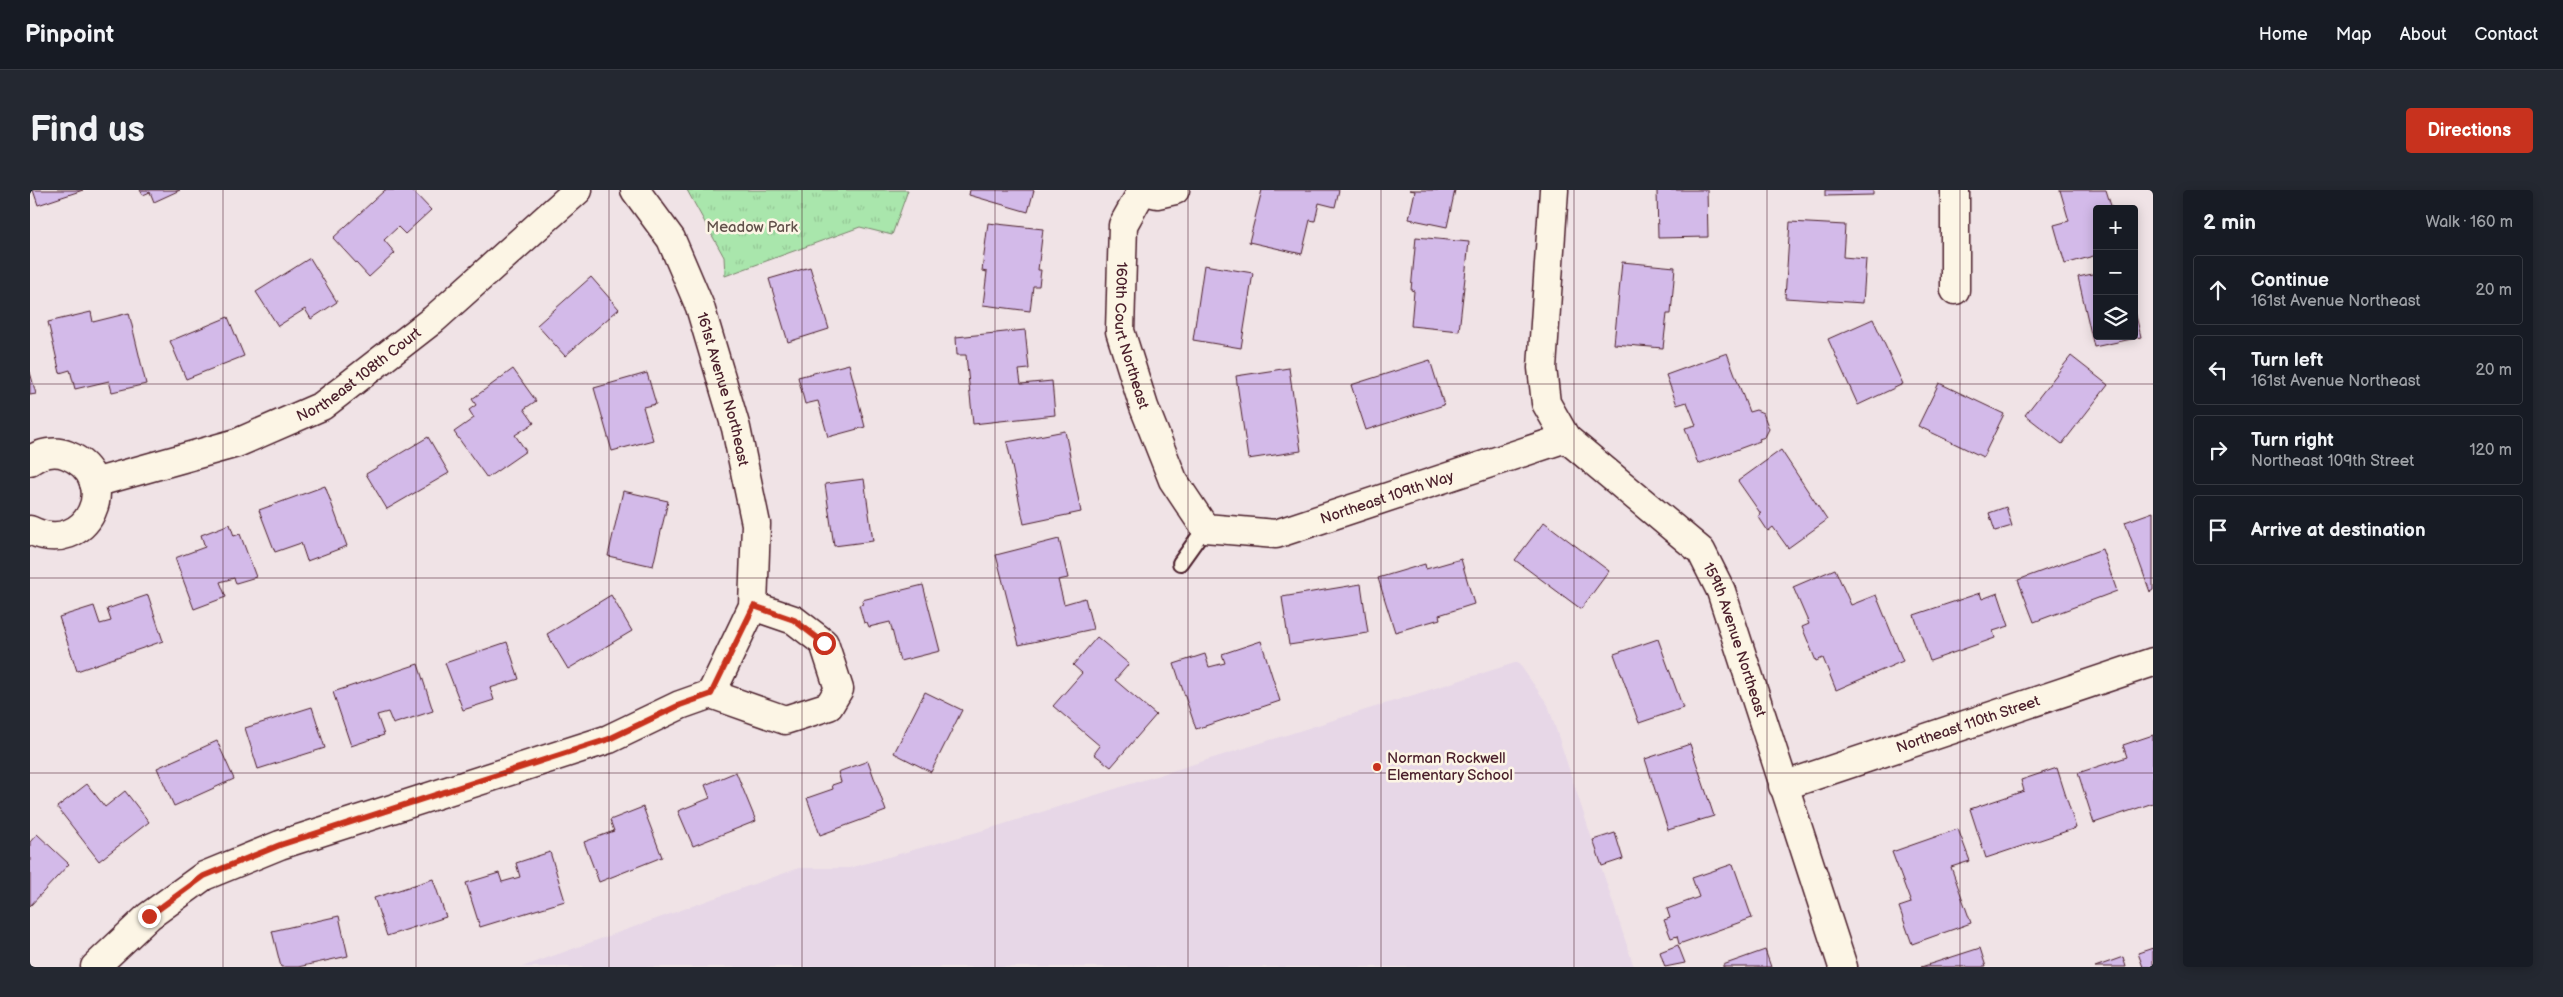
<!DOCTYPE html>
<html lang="en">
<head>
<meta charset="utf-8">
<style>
  body { margin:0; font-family:"Balsamiq Sans",sans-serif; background:#242831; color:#f1f3f6 }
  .controls { position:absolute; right:15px; top:15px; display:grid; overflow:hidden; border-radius:5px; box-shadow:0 2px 12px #0003 }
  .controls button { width:45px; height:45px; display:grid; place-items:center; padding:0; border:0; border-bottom:1px solid #363941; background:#171b24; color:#f1f3f6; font:25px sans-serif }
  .stop { position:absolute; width:15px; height:15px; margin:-11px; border:4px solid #c8321e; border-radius:50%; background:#fff }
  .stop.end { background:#c8321e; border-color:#fff; box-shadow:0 1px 5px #0008 }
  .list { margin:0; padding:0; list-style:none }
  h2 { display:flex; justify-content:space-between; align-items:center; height:65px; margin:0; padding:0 20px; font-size:21px }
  h2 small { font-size:16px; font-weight:400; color:#9ea1a6 }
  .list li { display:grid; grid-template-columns:32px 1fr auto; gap:15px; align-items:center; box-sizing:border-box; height:70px; margin:0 10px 10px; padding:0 10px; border:1px solid #363941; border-radius:5px }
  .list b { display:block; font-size:19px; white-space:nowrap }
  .list p { margin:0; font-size:16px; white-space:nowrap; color:#9ea1a6 }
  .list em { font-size:16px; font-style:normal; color:#9ea1a6 }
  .icon { flex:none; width:28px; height:28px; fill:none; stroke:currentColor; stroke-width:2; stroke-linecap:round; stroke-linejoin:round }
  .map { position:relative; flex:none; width:2123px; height:777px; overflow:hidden; border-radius:5px }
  header { display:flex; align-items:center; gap:30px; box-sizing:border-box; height:70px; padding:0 25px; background:#171b24; border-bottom:1px solid #363941 }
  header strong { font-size:24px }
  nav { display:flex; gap:28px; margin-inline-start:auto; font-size:18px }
  .intro { display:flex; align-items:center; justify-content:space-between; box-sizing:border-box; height:120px; padding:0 30px }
  h1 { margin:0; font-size:35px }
  .button { padding:12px 22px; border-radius:5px; background:#c8321e; color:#fff; font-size:18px; font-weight:700 }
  main { display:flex; gap:30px; padding:0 30px }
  aside { flex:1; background:#171b24; border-radius:5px; box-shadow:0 2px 12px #0003 }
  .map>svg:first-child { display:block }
  .built { fill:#e7d7e7 }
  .park { fill:url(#park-tufts); stroke:#7a826c }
  .building { fill:#d3bae9; stroke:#4a1f2b }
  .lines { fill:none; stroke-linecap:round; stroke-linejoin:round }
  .lane-casing { stroke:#4a1f2b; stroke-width:18 }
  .street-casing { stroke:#4a1f2b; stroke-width:31 }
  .lane { stroke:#fcf5e5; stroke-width:14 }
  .street { stroke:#fcf5e5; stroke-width:28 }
  .route { stroke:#c8321e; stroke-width:6 }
  .grid { fill:none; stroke:#4a1f2b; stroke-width:1; stroke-opacity:0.55 }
  .poi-dot { fill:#c8321e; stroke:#fcf5e5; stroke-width:2 }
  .labels { text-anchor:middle; stroke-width:5; stroke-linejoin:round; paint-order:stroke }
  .park-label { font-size:15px; fill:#62514b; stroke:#fcf5e5 }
  .street-label { font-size:15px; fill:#4a1f2b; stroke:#fcf5e5 }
  .poi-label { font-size:15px; fill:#4a1f2b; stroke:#fcf5e5; text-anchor:start }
</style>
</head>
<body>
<header>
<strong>Pinpoint</strong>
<nav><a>Home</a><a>Map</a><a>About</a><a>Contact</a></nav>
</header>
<div class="intro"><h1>Find us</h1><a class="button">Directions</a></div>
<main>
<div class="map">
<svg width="2123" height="777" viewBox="0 0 2123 777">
  <defs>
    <pattern id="park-tufts" width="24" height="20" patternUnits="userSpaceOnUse" patternTransform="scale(1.25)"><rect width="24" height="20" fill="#a9e6ac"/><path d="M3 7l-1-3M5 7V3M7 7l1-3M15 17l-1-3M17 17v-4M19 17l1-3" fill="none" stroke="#93c594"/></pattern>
  </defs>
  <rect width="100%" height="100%" fill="#f0e3e6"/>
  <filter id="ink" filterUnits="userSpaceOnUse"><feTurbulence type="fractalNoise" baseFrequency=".02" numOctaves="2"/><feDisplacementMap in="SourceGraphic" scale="10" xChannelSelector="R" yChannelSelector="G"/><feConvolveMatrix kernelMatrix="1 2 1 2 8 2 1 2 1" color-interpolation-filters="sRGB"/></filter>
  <g filter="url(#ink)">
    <path class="built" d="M1488,472l30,43 86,262h-1112l277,-99h50l139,-39z"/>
    <path class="park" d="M657,0h221l-16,45 -32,-8 -135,49 -1,-19z"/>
    <g class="building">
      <path d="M3,0h50l-45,15z"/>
      <path d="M110,0h40l-26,12 -4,-10 -7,3z"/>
      <path d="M355,0h27l19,20 -26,24 -7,-7 -14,13 11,13 -26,24 -36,-39z"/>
      <path d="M940,0h64l-6,22 -59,-17z"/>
      <path d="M1232,0h77l-4,17 -16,-4 -4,18 -5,-1 -8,34 -53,-12z"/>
      <path d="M1379,0h46l-8,37 -38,-8 6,-28z"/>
      <path d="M1627,0h50l1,47 -50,1z"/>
      <path d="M1795,0h48v5l-48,1z"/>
      <path d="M2030,0h46l6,19h-15v46l-32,9 -11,-39 15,-4z"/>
      <path d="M1760,32l55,3 -2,32 23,2 -3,44 -78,-5z"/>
      <path d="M958,33l55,6 -5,41h3l-2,16h-6l-3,25 -47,-6 4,-33 -5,-1z"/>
      <path d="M1386,47l53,5 -10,89 -48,-5 3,-35 -3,-1z"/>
      <path d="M280,68l27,44 -26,17 -6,-10 -27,17 -22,-34z"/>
      <path d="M1592,72l53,5 -4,47h-4l-4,34 -49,-4z"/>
      <path d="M1174,75l49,8 -12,75 -48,-8z"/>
      <path d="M780,77l19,62 -41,13 -19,-63z"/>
      <path d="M2067,83v63h37v-29l7,30 -47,10 -16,-70z"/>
      <path d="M561,87l28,32 -54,47 -28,-31z"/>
      <path d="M61,122l2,10 36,-9 17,71 -34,8 -3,-11 -34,8 -5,-19 -10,3 -12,-51z"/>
      <path d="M198,127l16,39 -58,23 -16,-38z"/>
      <path d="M1843,129l30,65 -45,21 -30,-66z"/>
      <path d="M995,140l4,39 -10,1 2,14 31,-3 3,34 -82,9 -7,-69h-9l-1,-18z"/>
      <path d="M1697,163l22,59 7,-2 7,3 6,16 -4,8 -6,2 1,2 -62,23 -13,-36 11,-3 -9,-23 -10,3 -11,-30z"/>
      <path d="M2041,166l37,29 -46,59 -37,-29z"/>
      <path d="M1400,170l14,45 -78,25 -15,-45z"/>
      <path d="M819,174l16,63 -37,10 -10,-36 -13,3 -7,-27z"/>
      <path d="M1259,178l12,83 -53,8 -12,-83z"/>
      <path d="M483,179l23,32 -12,8 10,14 -19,12 11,16 -39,27 -33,-46 20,-14 -5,-8 7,-5 -4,-6z"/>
      <path d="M0,182l6,22 -6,1z"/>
      <path d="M617,183l9,31 -13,3 10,33 -41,11 -18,-63z"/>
      <path d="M1909,193l65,31 -21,43 -65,-31z"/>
      <path d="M1035,241l16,81 -57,12 -17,-82z"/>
      <path d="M398,247l21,36 -62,36 -21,-35z"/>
      <path d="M1751,260l46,70 -39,28 -15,-21 -5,4 -10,-15 3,-2 -23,-33z"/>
      <path d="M834,289l9,62 -39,5 -9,-62z"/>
      <path d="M295,296l22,60 -40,15 -6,-18 -26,9 -16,-42z"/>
      <path d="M593,301l45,10 -15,65 -45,-10z"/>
      <path d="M1976,317l6,19 -17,5 -6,-18z"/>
      <path d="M2123,322v78l-3,2 -25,-70z"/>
      <path d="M1514,332l65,49 -28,38 -66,-49z"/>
      <path d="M200,334l4,12 6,-2 16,43 -20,6 -2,-5 -14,4 6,15 -32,12 -19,-51 30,-11 -4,-12z"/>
      <path d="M1029,349l9,39 -10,2 6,24 21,-6 8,31 -74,16 -23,-90z"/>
      <path d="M2072,359l15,42 -83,31 -16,-42z"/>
      <path d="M1431,369l13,45 -35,11 1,4 -45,13 -17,-54 47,-14 1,5z"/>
      <path d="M1805,379l16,36 25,-10 27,66 -67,29 -13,-32 -7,3 -14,-34 7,-3 -16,-37z"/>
      <path d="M1331,394l7,49 -79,12 -7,-48z"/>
      <path d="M893,395l17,66 -40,10 -10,-39 -21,5 -2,-5 -3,1 -5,-18 4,-1 -1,-4z"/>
      <path d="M1950,403l2,6 16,-6 11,33 -16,5 2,7 -65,23 -16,-46z"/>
      <path d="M118,405l15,46 -86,30 -18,-54 35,-11 6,18 11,-3 -4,-12z"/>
      <path d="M581,405l21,36 -64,38 -21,-35z"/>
      <path d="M1067,447l32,27 -14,16 41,35 -45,52 -17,-13 6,-8 -47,-40 29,-33 -9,-8z"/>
      <path d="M1628,449l25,69 -44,15 -25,-69z"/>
      <path d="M1231,451l19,60 -84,28 -22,-65 31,-10 4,13 16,-4 -3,-9z"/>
      <path d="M477,452l12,37 -29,9 4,12 -31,10 -18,-47z"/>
      <path d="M388,474l15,47 -40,13 -5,-12 -11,3 7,20 -33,11 -18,-54z"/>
      <path d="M895,502l37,18 -31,62 -37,-19z"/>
      <path d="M282,517l13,41 -67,21 -13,-41z"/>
      <path d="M2123,545v68l-59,20 -16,-50 49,-16 -4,-12z"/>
      <path d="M187,551l17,38 -60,27 -17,-38z"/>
      <path d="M1660,554l24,72 -46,14 -23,-71z"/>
      <path d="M838,571l18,50 -66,24 -13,-37 26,-9 -1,-4 9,-3 -3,-10z"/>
      <path d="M2027,578l19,60 -90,30 -16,-49 54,-18 -3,-11z"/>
      <path d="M706,582l20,49 -63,25 -15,-35 32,-13 -5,-13z"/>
      <path d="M57,594l18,23 20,-16 24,31 -50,39 -42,-54z"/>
      <path d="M613,617l19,50 -63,25 -15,-40 30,-11 -4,-11z"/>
      <path d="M1928,639l12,32 -19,6 20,56 -59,21 -13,-37 12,-4 -19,-51z"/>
      <path d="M1585,643l8,26 -21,7 -9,-26z"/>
      <path d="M7,644l32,30 -39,42v-64z"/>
      <path d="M520,662l15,49 -85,26 -14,-44 33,-10 3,9 18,-5 -4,-14z"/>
      <path d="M1703,674l19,54 -73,26 -2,-8 -6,2 -7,-18 6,-2 -3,-9 32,-12 -7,-19z"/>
      <path d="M403,689l13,38 -59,19 -13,-38z"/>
      <path d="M309,726l9,40 -50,11h-17l-9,-36z"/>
      <path d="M1648,755l7,18 -20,4 -5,-15z"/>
      <path d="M1950,758l6,19h-65z"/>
      <path d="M2123,758v19h-10l-5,-14z"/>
      <path d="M1735,760l6,17h-48v-2z"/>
      <path d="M2093,767l3,10h-31z"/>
    </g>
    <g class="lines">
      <defs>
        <path id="lane" d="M1150,373l25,-35"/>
        <g id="street">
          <path id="s1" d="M605,0l36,49 29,68 36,121 20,96 -3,82 -42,88"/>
          <path d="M1111,0l16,4 18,-4"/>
          <path id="s2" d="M1524,0l-12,178 4,35 20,35 135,113 20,40 122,376"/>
          <path id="s3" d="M1112,1l-19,34 -3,106 24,76 29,73 32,48 71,6 290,-96"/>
          <path d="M1925,100v-100"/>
          <path d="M0,271c10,-8 25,-11 37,-6 57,23 21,104 -37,75"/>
          <path id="s4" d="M64,293l143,-40 85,-37 112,-87 144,-129"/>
          <path d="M681,504l74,26 44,-14 10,-17 -15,-46 -30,-23 -41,-14"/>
          <path id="s5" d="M1753,596l370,-124"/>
          <path d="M65,777l54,-51 55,-40 76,-31 329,-106 71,-34 31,-11"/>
        </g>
      </defs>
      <use href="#lane" class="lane-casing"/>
      <use href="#street" class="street-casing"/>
      <use href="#lane" class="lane"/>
      <use href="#street" class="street"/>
    </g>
  </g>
  <g class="lines" filter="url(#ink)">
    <path class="route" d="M119,726l55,-40 76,-31 329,-106 71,-34 31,-11 43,-88 40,14 30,23"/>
  </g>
  <path class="grid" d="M193,0v777M386,0v777M579,0v777M772,0v777M965,0v777M1158,0v777M1351,0v777M1544,0v777M1737,0v777M1930,0v777M0,194h2123M0,388h2123M0,583h2123"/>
  <circle class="poi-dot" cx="1347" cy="577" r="5"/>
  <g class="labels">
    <g class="park-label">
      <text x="722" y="42">Meadow Park</text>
    </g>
    <g class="street-label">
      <text dy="5" stroke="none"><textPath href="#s3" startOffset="151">160th Court Northeast</textPath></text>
      <text dy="5" stroke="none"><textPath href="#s4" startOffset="289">Northeast 108th Court</textPath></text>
      <text dy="5" stroke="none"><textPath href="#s1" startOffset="220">161st Avenue Northeast</textPath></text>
      <text dy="5" stroke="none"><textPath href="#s3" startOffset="549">Northeast 109th Way</textPath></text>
      <text dy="5" stroke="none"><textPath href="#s2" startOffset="525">159th Avenue Northeast</textPath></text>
      <text dy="5" stroke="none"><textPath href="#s5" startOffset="195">Northeast 110th Street</textPath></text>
    </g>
    <g class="poi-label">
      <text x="1357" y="573">Norman Rockwell<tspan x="1357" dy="17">Elementary School</tspan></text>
    </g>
  </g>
</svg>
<div class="controls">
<button>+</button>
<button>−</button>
<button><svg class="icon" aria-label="layers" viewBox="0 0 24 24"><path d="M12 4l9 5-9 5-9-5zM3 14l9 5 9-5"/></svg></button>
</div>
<div class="stop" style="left:794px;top:453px"></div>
<div class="stop end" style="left:119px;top:726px"></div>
</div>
<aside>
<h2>2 min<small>Walk · 160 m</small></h2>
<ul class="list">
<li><svg class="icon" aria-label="ahead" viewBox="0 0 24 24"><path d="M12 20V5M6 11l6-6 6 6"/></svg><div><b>Continue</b><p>161st Avenue Northeast</p></div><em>20 m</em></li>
<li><svg class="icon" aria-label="left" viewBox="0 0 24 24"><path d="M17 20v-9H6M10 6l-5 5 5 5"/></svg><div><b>Turn left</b><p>161st Avenue Northeast</p></div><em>20 m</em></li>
<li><svg class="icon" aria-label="right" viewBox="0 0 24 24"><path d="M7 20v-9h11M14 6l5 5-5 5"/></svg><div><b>Turn right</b><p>Northeast 109th Street</p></div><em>120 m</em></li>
<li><svg class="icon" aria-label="arrive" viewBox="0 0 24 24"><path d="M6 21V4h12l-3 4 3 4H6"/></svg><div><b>Arrive at destination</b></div></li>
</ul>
</aside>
</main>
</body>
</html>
